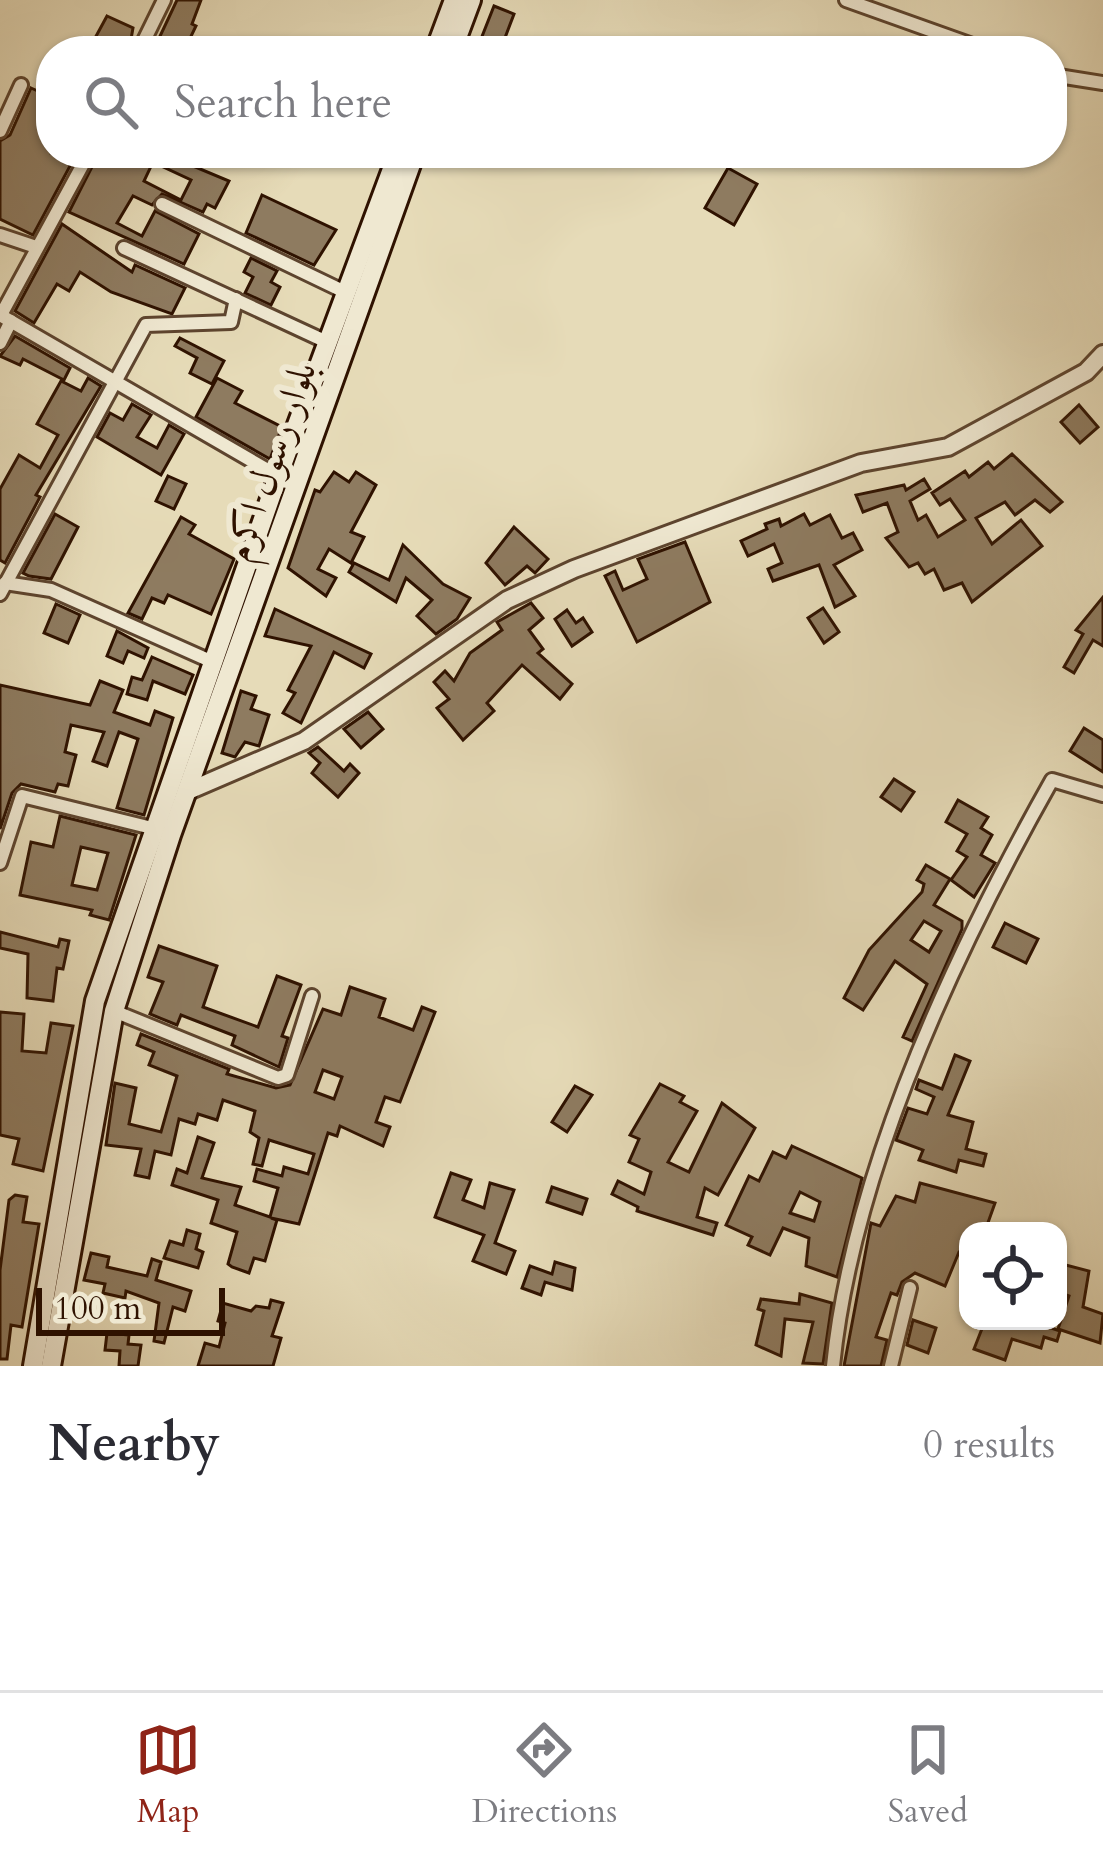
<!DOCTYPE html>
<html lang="en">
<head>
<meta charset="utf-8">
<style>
  body { margin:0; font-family:Cardo,Amiri,serif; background:#f2f2f3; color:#2b2b33 }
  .controls { position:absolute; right:36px; bottom:36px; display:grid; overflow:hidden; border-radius:24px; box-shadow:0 3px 9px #0004 }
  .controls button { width:108px; height:108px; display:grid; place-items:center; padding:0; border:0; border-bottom:3px solid #e1e1e2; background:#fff; color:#2b2b33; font:60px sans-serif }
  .scale { position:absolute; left:36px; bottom:30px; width:189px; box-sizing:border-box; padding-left:12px; border:6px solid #2f1200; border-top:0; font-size:33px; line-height:42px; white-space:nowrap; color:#2f1200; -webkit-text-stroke:9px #efe8d1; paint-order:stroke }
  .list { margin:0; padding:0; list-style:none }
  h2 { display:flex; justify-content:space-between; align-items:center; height:156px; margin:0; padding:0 48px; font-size:51px }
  h2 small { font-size:39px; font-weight:400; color:#7c7c81 }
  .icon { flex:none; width:66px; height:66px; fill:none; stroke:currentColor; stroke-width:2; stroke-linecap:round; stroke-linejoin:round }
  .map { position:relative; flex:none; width:1103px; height:1366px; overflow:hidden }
  .search { position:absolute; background:#fff; box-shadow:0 3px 9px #0004; left:36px; right:36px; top:36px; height:132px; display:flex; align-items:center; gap:30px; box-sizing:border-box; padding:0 42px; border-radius:48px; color:#7c7c81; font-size:45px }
  .sheet { height:324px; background:#fff }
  nav { display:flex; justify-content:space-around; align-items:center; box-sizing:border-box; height:168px; border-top:3px solid #e1e1e2; background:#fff; font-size:33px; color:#7c7c81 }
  nav a { display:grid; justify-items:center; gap:6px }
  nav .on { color:#8f2418 }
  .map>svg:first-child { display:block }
  .building { fill:#8e7b60; stroke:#2f1200; stroke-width:3; fill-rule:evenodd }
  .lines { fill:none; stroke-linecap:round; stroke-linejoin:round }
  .minor-casing { stroke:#5d442e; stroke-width:18 }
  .tertiary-casing { stroke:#5d442e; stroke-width:22 }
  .secondary-casing { stroke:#2f1200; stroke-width:24 }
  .minor { stroke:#efe8d1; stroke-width:12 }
  .tertiary { stroke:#efe8d1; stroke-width:16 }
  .secondary { stroke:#efe8d1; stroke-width:18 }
  .labels { text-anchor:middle; stroke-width:12; stroke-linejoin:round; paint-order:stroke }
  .street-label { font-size:39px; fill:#2f1200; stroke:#efe8d1 }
</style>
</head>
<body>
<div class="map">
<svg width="1103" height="1366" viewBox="0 0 1103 1366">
  <rect width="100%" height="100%" fill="#e6dbb8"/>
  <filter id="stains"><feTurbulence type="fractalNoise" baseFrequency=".00167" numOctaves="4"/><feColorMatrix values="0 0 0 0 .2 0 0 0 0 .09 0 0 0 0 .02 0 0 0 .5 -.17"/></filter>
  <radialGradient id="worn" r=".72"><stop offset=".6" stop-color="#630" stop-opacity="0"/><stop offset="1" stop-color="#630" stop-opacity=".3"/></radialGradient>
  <g class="building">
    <path d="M177,0h24l-9,24 4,2 -12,25h-31z"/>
    <path d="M494,6l20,8 -14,37h-10l2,-7 -11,-5z"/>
    <path d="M107,16l26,12 -3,17 -6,6h-36z"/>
    <path d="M31,88l20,9v56h26l-44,82 -33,-16v-78l10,-6z"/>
    <path d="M99,153h42l13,7 -10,21 37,19 10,-20 -34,-16 5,-11 67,28 -14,27 -8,-4 -4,8 -41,-18 -10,11 -19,-9 -16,27 25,13 13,-25 44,23 -15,30 -115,-52z"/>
    <path d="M728,168l29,16 -23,41 -29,-17z"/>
    <path d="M262,195l74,35 -22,35 -68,-32z"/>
    <path d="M62,224l70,48 3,-7 50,23 -13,26 -61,-22 -31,-20 -11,19 -12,-7 -23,39 -19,-12z"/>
    <path d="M251,258l26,13 -6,11 9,5 -9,18 -26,-12 8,-16 -9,-5z"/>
    <path d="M15,336l55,32 -6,12 -41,-21 -3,6 -20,-9z"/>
    <path d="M180,338l44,23 -12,23 -22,-11 7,-15 -22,-12z"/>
    <path d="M88,378l13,8 -65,109 4,2 -35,66 -5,-3v-71l19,-34 21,13 18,-33 -21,-11 24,-43 20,10z"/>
    <path d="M217,378l25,13 -7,12 47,24 -12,32 -74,-42z"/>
    <path d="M132,404l19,11 -14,22 20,11 12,-23 15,9 -23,41 -64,-38 13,-24 13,7z"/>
    <path d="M1079,405l19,22 -18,16 -19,-21z"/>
    <path d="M1012,454l50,48 -12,10 -15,-12 -20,15 -10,-13 -29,16 16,26 29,-24 21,26 -70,56 -10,-19 -18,7 -10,-21 -9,5 -7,-11 -9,4 -23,-29 12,-6 -11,-29 -24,9 -7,-17 48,-10 2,5 18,-11 6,10 -20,12 8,19 8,-5 12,22 27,-17 -15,-21 -10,6 -8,-12 33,-22 4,6 19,-15 6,7z"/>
    <path d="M334,472l15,10 7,-10 20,13 -25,47 13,5 -13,26 -22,-14 -11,20 18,9 -10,18 -38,-28 27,-78 5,2z"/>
    <path d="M168,476l18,8 -12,25 -18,-8z"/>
    <path d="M55,514l23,13 -27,52 -22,-3 -6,-3z"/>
    <path d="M804,514l6,11 20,-10 12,23 11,-5 9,17 -28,15 21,31 -20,11 -16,-42 -46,16 -5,-12 14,-6 -8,-19 -26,12 -7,-15 26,-12 -2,-5 14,-5 2,7z"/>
    <path d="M181,517l14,8 -6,9 45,25 -23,55 -43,-19 -4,8 -12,-5 -10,21 -14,-6z"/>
    <path d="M514,527l34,32 -13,14 -8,-7 -22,19 -19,-22z"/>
    <path d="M685,542l25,60 -73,40 -32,-66 10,-5 8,19 24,-11 -9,-20z"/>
    <path d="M403,545l40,39 27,14 -13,21 -21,15 -19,-18 15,-16 -26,-22 -10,24 -47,-30 5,-9 35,17z"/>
    <path d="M1103,597v49l-10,-6 -19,33 -10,-6 19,-33 -7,-4z"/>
    <path d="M531,603l12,15 -14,12 14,19 -5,4 34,31 -12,15 -38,-34 -35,38 7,8 -31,29 -26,-32 12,-9 -15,-17 11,-11 9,10 16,-28 32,-23 -5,-8z"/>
    <path d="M56,604l24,11 -12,28 -24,-10z"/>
    <path d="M823,608l16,24 -15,11 -16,-25z"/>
    <path d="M275,609l96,45 -7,14 -30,-16 -33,71 -18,-10 12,-20 -7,-3 23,-44 -46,-10z"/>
    <path d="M567,610l9,13 7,-5 9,14 -20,14 -17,-27z"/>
    <path d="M117,631l31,17 -4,10 -16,-7 -5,12 -16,-7z"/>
    <path d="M152,657l41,18 -8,19 -32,-13 -6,19 -20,-6 5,-17 10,3z"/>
    <path d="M100,681l23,9 -9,22 36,13 5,-14 18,7 -29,97 -27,-7 21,-69 -19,-7 -12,34 -14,-5 11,-29 -33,-7 -6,27 11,3 -8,31 -10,-2 -3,8 -34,-8 -9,9 -12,36v-144l90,20z"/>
    <path d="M241,691l15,5 -5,13 18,6 -10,31 -14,-4 -10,15 -13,-4z"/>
    <path d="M368,712l15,17 -22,19 -17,-19z"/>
    <path d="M1084,728l19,12v32l-33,-21z"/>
    <path d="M318,747l26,24 6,-7 9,9 -21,24 -26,-24 8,-10 -11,-10z"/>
    <path d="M894,779l20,13 -13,19 -20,-14z"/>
    <path d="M958,800l30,17 -7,11 11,7 -11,20 14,8 -21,34 -23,-17 16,-23 -10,-6 10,-17 -21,-12z"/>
    <path d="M60,816l76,19 -27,85 -19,-5 2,-5 -72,-15 11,-53 22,5zM81,847l27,6 -11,37 -25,-5z"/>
    <path d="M926,865l24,14 -16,26 28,16v8l-50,112 -9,-4 24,-53 -32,-23 -32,49 -19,-12 25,-48 53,-58 2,-8 -7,-4zM924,921l17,10 -12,21 -18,-12z"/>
    <path d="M1005,923l33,16 -12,24 -33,-16z"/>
    <path d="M0,932l58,15 2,-8 9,2 -6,28 -6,-1 -4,33 -26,-3 1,-44 -28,-6z"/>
    <path d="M159,946l58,20 -14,41 55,20 19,-51 24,9 -19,51 6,2 -9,29 -47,-22 3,-9 -54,-21 -4,10 -27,-11 13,-32 -15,-5z"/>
    <path d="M350,987l35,12 -6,18 34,13 9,-23 13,5 -35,90 -15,-5 -9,25 14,5 -7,19 -43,-20 -3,10 -9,-3 -29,91 -28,-6 6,2 -12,41 -11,-3 -5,15 -17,-6 -4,-3 9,-32 -26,-9 7,-23 -46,-15 5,-16 10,4 11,-36 16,6 -12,35 39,9 -6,18 35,12 8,-29 -24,-7 3,-12 25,7 2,-9 24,7 6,-20 -45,-14 -7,26 -9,-2 6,-26 -9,-6 5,-21 -32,-11 -6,20 -19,-6 -3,10 -16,-5 -8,36 -16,-4 -6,27 -14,-3 6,-26 -35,-4 9,-62 21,5 -7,36 32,8 16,-56 -28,-11 5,-13 -17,-7 4,-11 88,35 -2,5 49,14 14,-3 33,-76 18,6zM323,1070l19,7 -8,22 -19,-7z"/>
    <path d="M0,1012l24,2 -2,37 24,2 5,-30 22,3 -30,145 -30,-7 6,-25 -19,-4z"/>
    <path d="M955,1055l15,6 -22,54 25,7 -7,27 20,5 -3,12 -24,-6 -3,12 -37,-12 4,-10 -27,-10 12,-32 19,6 7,-17 -18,-8 3,-9 23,9z"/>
    <path d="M660,1084l24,12 -4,6 17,9 -29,51 21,10 33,-69 33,25 -37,67 -13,-7 -8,29 20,6 -4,12 -76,-24 1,-4 -26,-13 6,-13 26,13 7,-22 -22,-10 10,-23 -9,-4z"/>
    <path d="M575,1086l17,9 -25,37 -15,-10z"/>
    <path d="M792,1146l70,32 -25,99 -31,-11 3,-28 -26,-10 -13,27 -22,-10 4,-8 -26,-12 23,-49 10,5 14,-29 13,6zM800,1192l20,10 -6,19 -24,-8z"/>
    <path d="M451,1173l20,7 -8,20 21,8 6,-25 24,7 -19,53 20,8 -9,23 -33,-13 11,-26 -49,-18z"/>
    <path d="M920,1183l75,20 -10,28h-17v22l-9,-1 -14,34 -30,-13 -13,9 -5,13 -6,-2 -15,44 11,3 -6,26h-37l27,-143 9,3 16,-30 19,6z"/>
    <path d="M552,1187l35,12 -5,15 -35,-12z"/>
    <path d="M15,1195l12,2 -4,25 16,2 -17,103 -11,-2 -4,34h-7v-89l9,-70z"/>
    <path d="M187,1230l13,4 -4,15 7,3 -5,16 -34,-10 6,-17 13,4z"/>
    <path d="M91,1253l18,4 -2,10 40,9 5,-17 9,3 -5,18 35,11 -6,20 -12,-4 -9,36 -10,-2 5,-38 -33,-12 -1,7 -22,-5 2,-9 -21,-4z"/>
    <path d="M555,1262l20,6 -3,22 -27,-8 -4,13 -19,-7 8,-22 22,8z"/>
    <path d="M1058,1263l31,8 -6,36 20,7 -3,29 -42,-14 11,-33 -11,-4z"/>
    <path d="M800,1294l32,9 -9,61 -20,-1 10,-41 -28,-3 -4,37 -25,-11 8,-34 -6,-2 3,-10 38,5z"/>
    <path d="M271,1300l12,3 -11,33 9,2 -8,28h-75l7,-23 14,4 6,-24 -7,-2 5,-18 28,8 5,-5 13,2z"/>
    <path d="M913,1320l23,8 -8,25 -21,-8z"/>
    <path d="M985,1321h46l29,10 -3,10 -13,-4 -3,11 -29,-9 -7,21 -31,-11z"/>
    <path d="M107,1333l22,2 -1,9 13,1 -3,21h-19l1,-15 -15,-1z"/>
  </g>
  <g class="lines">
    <defs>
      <g id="minor">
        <path d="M846,0l143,51"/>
        <path d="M139,51l25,-51"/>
        <path d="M1052,75l51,8"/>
        <path d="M0,131l21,-46"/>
        <path d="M162,204l185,89"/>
        <path d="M0,235l36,12"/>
        <path d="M124,248l205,95"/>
        <path d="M0,315l278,161"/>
        <path d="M1,315l88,-162"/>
        <path d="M0,343l11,-22"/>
        <path d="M5,583l46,7 164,73"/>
        <path d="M0,594l146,-269 85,-3 5,-23"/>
        <path d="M0,863l22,-67 134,33"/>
        <path d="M114,1011l164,67 9,-3 25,-79"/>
        <path d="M833,1366c20,-198 122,-414 219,-586l51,15"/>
        <path d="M891,1366l19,-78"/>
      </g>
      <path id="tertiary" d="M186,792l118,-51 203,-141 67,-31 287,-106 87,-16 138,-75 17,-18"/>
      <g id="secondary">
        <path d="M435,51l19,-51"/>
        <path d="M452,51l19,-51"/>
        <path d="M33,1366l62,-365 183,-525 120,-323"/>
        <path d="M51,1366l63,-355 57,-176 244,-682"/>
      </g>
    </defs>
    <use href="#minor" class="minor-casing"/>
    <use href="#tertiary" class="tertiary-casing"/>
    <use href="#secondary" class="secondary-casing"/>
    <use href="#minor" class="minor"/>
    <use href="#tertiary" class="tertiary"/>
    <use href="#secondary" class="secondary"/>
  </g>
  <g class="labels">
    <g class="street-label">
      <text transform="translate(269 461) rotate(-71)" y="14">بلوار رسول اکرم</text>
    </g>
  </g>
  <rect width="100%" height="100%" filter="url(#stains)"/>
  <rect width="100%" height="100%" fill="url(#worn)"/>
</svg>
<div class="controls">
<button><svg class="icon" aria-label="locate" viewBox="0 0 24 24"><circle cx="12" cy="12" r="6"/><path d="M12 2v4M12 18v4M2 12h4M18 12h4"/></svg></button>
</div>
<div class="scale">100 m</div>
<div class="search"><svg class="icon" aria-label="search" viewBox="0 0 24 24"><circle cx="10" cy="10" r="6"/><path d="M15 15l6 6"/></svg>Search here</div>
</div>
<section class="sheet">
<h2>Nearby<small>0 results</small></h2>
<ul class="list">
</ul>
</section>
<nav>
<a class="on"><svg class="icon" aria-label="map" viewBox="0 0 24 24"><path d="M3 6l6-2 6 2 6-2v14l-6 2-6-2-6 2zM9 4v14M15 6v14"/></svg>Map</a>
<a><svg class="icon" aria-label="directions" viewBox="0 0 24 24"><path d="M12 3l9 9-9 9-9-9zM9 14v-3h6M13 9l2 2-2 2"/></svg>Directions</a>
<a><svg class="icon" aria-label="saved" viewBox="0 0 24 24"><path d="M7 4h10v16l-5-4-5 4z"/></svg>Saved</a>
</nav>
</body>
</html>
